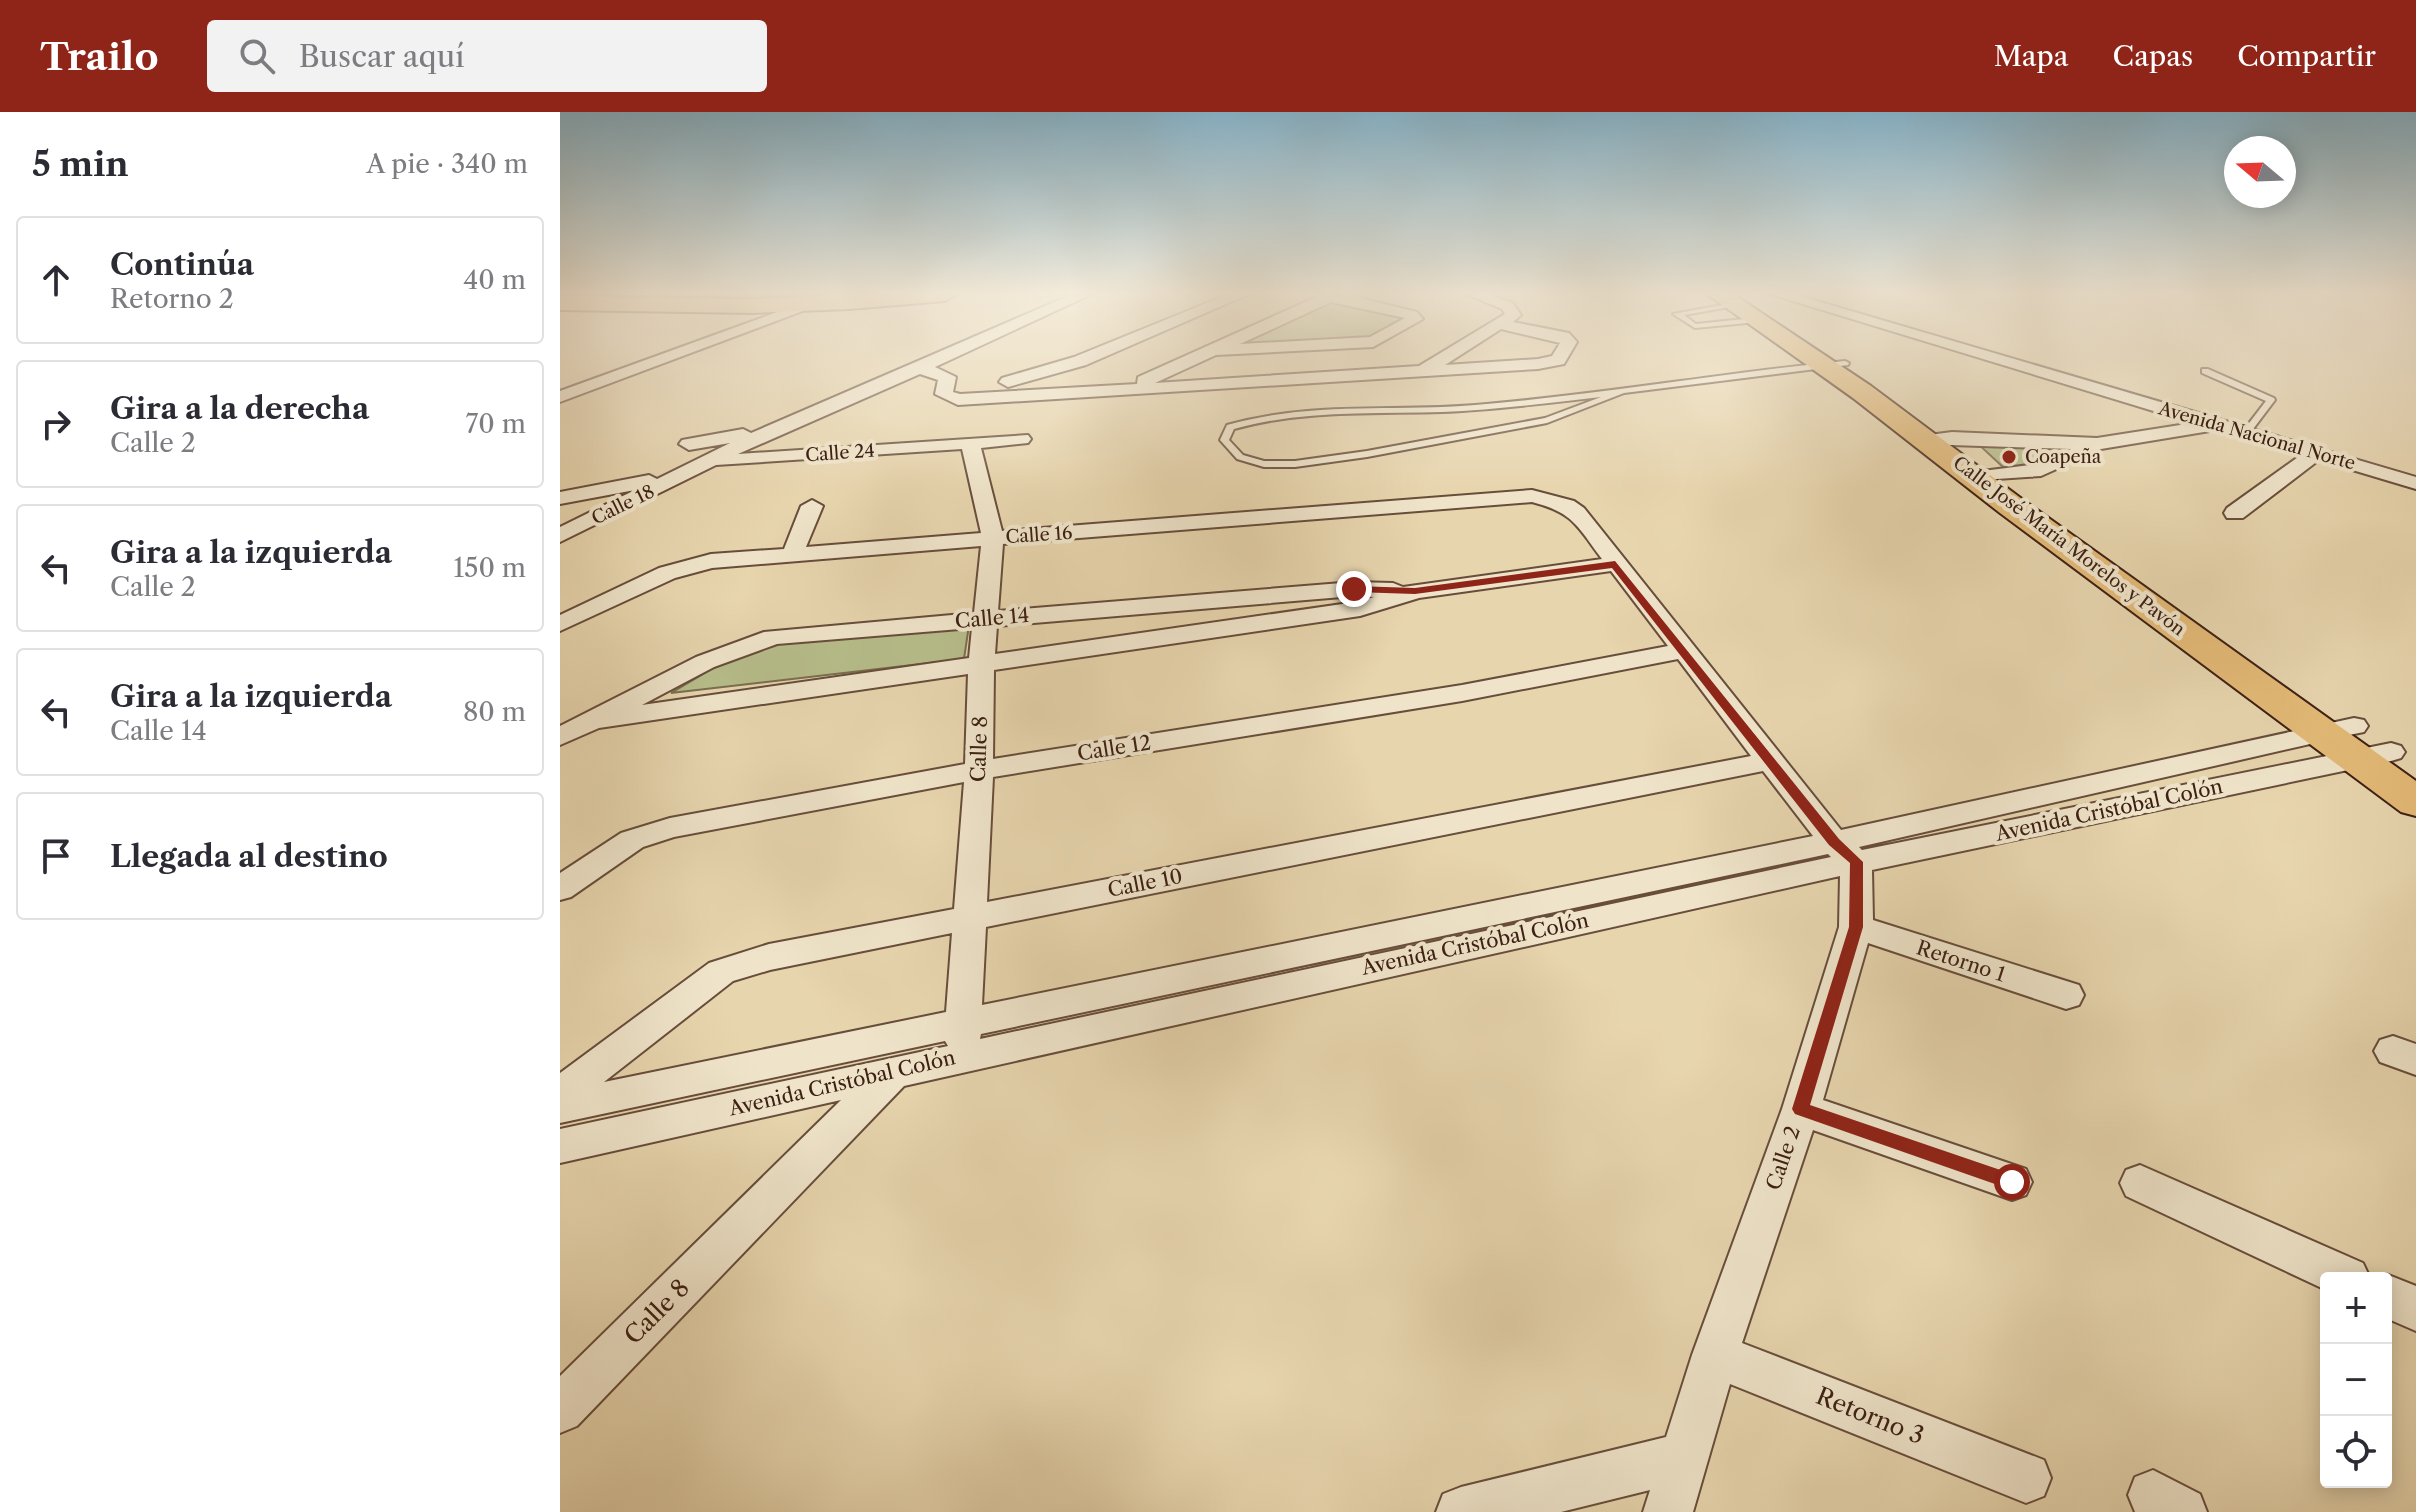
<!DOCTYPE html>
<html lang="es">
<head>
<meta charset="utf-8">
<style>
  body { margin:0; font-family:"Libre Caslon Text",serif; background:#f2f2f3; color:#2b2b33 }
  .controls { position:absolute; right:24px; bottom:24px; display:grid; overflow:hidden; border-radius:8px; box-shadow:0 4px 20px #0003 }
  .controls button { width:72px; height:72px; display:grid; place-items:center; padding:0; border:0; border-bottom:2px solid #e1e1e2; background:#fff; color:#2b2b33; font:40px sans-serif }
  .compass { position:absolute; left:1664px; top:24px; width:72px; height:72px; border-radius:50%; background:#fff; box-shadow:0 4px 20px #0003; rotate:289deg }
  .stop { position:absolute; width:24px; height:24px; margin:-18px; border:6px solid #8f2418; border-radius:50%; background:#fff }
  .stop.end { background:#8f2418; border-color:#fff; box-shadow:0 2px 8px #0008 }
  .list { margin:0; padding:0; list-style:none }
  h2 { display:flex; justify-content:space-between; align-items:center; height:104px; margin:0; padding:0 32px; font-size:34px }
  h2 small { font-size:26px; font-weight:400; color:#7c7c81 }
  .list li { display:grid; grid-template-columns:52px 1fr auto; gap:24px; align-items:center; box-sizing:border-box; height:128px; margin:0 16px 16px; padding:0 16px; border:2px solid #e1e1e2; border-radius:8px }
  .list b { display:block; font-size:30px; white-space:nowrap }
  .list p { margin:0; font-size:26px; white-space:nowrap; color:#7c7c81 }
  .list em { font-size:26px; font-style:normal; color:#7c7c81 }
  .icon { flex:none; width:44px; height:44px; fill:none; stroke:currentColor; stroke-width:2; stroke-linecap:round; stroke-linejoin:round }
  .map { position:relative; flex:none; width:1856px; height:1400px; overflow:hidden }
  header { display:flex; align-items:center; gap:48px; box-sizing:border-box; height:112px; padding:0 40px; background:#8f2418; color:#fff }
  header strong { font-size:38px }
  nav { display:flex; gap:44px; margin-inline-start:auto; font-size:28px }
  .search { width:560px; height:72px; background:#f2f2f3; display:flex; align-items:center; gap:20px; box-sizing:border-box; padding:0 28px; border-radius:8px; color:#7c7c81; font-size:30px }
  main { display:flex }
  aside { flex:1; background:#fff }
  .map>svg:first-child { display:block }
  .green { fill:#b6bd8a; stroke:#7a6e50; stroke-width:2 }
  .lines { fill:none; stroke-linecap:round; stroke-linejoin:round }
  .canal { fill:#97b9a7; fill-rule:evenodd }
  .service-casing { stroke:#684d3b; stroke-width:4 }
  .minor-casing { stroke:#684d3b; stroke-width:4 }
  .primary-casing { stroke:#3d2015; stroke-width:4 }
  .service { fill:#efe4ca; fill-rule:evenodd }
  .minor { fill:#efe4ca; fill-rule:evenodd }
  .primary { fill:#e4ba77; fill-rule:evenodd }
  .route { fill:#8f2418 }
  .poi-dot { fill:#8f2418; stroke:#efe4ca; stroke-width:3 }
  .labels { text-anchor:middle; stroke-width:8; stroke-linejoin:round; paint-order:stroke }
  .far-street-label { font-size:18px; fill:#3d2015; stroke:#efe4ca }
  .far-poi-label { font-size:18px; fill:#3d2015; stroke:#efe4ca; text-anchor:start }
  .street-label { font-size:20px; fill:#3d2015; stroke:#efe4ca }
  .near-street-label { font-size:24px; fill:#3d2015; stroke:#efe4ca }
</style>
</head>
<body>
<header>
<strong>Trailo</strong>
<div class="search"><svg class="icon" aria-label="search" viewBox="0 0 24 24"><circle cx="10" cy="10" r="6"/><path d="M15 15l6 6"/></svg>Buscar aquí</div>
<nav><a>Mapa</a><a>Capas</a><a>Compartir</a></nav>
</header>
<main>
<aside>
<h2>5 min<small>A pie · 340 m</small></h2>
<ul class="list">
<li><svg class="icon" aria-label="ahead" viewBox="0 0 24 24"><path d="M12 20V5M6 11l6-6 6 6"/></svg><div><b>Continúa</b><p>Retorno 2</p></div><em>40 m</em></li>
<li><svg class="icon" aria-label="right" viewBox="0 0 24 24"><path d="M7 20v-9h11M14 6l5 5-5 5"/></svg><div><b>Gira a la derecha</b><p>Calle 2</p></div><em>70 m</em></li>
<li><svg class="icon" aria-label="left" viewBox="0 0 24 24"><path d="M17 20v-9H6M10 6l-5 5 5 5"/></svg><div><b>Gira a la izquierda</b><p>Calle 2</p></div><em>150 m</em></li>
<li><svg class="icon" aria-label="left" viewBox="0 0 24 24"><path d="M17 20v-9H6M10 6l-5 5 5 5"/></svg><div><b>Gira a la izquierda</b><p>Calle 14</p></div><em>80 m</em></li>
<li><svg class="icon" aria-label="arrive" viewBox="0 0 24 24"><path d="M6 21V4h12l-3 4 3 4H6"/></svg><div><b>Llegada al destino</b></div></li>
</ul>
</aside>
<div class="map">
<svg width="1856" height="1400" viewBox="0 0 1856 1400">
  <rect width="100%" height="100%" fill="#e7d5ae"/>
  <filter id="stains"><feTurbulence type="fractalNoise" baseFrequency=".0025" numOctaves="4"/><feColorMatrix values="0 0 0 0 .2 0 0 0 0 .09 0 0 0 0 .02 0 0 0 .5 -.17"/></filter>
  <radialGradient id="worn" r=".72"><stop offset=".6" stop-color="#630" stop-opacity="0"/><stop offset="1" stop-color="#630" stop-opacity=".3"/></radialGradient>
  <g class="green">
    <path d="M769,187l82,18 -41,24 -145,7z"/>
    <path d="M1417,331l95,5 -37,17 -31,3z"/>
    <path d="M409,513l-5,34 -293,34 83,-49z"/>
  </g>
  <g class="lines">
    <path class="canal" d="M14,182h253l2,3 -7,4 -168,3 -73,-6z"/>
    <defs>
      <g id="service">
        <path d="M1173,191l2,3 -51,9 12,9 58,-6h3v4l-62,6 -22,-14z"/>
        <path d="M1285,249l4,2 -1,2 -224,28 -77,30 -180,34 -72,10h-31l-27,-8 -17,-19 7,-15c87,-24 161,-13 248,-20 124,-10 246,-32 370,-44zM1041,285l-56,21 -178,33 -72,10h-31l-21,-6 -14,-15 5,-11c68,-19 137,-15 208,-17 53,-2 106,-9 159,-15z"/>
        <path d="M1642,257h6l66,29 1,2 -25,33 -7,-2 23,-30 -64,-28z"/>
      </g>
      <g id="minor">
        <path d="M267,182h21l-288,108v-11z"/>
        <path d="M513,182h19l-157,73 21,10 -3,15 7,2 177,-10 1,-7 185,-83h20l74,18 6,7 -50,28 -157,8 -61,28 264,-17 86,-52 -3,-5 -36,-15h21l26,9 8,12 -8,7 56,11 8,9 -13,22 -26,5 -580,36 -23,-11 3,-14 -18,-6 -182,80 290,-19 3,4 -3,4 -47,5 21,83 530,-41 42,11 10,7 257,322 513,-112 10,2 4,6 -4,6 -10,2 -495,113 3,3 529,-107 10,3 4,6 -4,6 -10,3 -519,109 1,50 206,65 5,10 -5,10 -13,4 -198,-66 -45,157 203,69 6,13 -6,13 -14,5 -199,-70 -71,213 302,117 7,18 -7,18 -18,7 -296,-119 -37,128h-50l7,-22 -89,22h-125l7,-18 18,-7 205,-50 26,-82 90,-246 57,-182 1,-51 -936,210 -327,340 -17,7v-57l281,-276 -281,63v-34l388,-83 -3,-5 -385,82v-50l149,-110 60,-19 185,-35 10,-127 -290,55 -31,10 -72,50 -11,3v-27l61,-40 49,-15 295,-54 3,-90 -369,54 -39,17v-19l136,-69 68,-25 210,-19 7,-67 -269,22 -37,10 -115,53v-16l99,-47 52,-14 73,-5 17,-43 11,-6 11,6 -17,41 175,-14 -19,-84 -246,16 -156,77v-15l75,-37 -75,14v-12l89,-17 8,4 73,-36 -41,7 -10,-6 3,-4 61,-11 8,4zM771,190l74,16 -35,19 -130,7zM941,217l59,14 -8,13 -14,3 -93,6zM972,390c42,11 45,24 70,57l-199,28 -10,-4 -39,-1 -356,29 5,-67zM1051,459l57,75 -206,39 -469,74 1,-89 366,-54 59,-18zM794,484l20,1 -18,5 -361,52 2,-28zM412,516l-3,30 -327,47 72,-38 63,-23zM1118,547l73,97 -764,146 6,-125 469,-76zM1203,659l50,65 -831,169 4,-78zM1268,742l3,3 -851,182 1,-5zM392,821l-6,79 -342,70 129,-101 37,-11z"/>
        <path d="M669,182h20l-163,71 -78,22 -9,-5 3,-4 72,-21z"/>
        <path d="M1210,182h23l623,183v12l-97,-29 -76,58h-16l-3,-5 3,-5 74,-53 -85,-25 -115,19 -60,27 -74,5 -3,-4 3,-4 70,-9 34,-15 -150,-5 -3,-4 3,-4 31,-4 145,6 96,-15z"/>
        <path d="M1833,924l23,8v31l-36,-13 -6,-11 6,-11z"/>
        <path d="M1580,1053l223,98 7,15h-44v12l-200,-94 -6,-13 6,-13z"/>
        <path d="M1826,1162l30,12v45l-30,-13v-40h-11z"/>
        <path d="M1593,1358l47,24 7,18h-72l-7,-17 7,-18z"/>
      </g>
      <g id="primary">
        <path d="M314,182h82l-11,7 -96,8 -97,4 -192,-3v-14l192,3z"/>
        <path d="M1147,182h26l138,92 151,113 394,282v35l-15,-4 -401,-299 -147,-115z"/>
      </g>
    </defs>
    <use href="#service" class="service-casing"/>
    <use href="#minor" class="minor-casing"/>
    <use href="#primary" class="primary-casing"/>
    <use href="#service" class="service"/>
    <use href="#minor" class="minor"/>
    <use href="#primary" class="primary"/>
  </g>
  <linearGradient id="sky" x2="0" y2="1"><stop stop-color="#87b6ce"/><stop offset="0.48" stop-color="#f4ecdb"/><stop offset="1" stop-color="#f4ecdb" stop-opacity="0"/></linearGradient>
  <rect width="1856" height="378" fill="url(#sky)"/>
  <path class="route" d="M1055,449l224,278 24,23v65l-53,178 208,71 3,6 -3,5 -6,3 -217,-76 -3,-5 57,-182 1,-64 -21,-18 -217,-277 -197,26 -61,-2 -5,-3 5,-3 61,2z"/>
  <circle class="poi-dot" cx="1449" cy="345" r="8"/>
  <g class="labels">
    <g class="far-street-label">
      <text transform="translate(1697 324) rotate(16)" y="6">Avenida Nacional Norte</text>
      <text transform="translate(280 341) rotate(-4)" y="6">Calle 24</text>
      <text transform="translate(63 393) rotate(-26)" y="6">Calle 18</text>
      <text transform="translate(479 423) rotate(-4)" y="6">Calle 16</text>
      <text transform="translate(1509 434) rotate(37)" y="6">Calle José María Morelos y Pavón</text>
    </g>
    <g class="far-poi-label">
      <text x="1465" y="351">Coapeña</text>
    </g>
    <g class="street-label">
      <text transform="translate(432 506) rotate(-5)" y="7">Calle 14</text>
      <text transform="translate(554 636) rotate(-9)" y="7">Calle 12</text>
      <text transform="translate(419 637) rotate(-88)" y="7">Calle 8</text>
      <text transform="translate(1549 698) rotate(-12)" y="7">Avenida Cristóbal Colón</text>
      <text transform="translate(585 771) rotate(-11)" y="7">Calle 10</text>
      <text transform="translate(915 832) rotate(-12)" y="7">Avenida Cristóbal Colón</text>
      <text transform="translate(1401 849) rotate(18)" y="7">Retorno 1</text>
      <text transform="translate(282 971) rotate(-13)" y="7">Avenida Cristóbal Colón</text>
      <text transform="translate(1223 1046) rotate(-71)" y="7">Calle 2</text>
    </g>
    <g class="near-street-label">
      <text transform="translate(97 1200) rotate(-45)" y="8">Calle 8</text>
      <text transform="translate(1310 1304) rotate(22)" y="8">Retorno 3</text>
    </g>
  </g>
  <rect width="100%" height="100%" filter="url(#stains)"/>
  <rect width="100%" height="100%" fill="url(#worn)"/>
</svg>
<div class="controls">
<button>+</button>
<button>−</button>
<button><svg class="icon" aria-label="locate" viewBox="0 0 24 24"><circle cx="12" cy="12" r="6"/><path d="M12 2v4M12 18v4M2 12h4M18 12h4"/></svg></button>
</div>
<svg class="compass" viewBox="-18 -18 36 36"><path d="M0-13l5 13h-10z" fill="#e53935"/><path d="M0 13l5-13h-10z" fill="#7c7c81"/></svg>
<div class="stop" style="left:1452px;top:1070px"></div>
<div class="stop end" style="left:794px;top:477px"></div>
</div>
</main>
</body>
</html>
